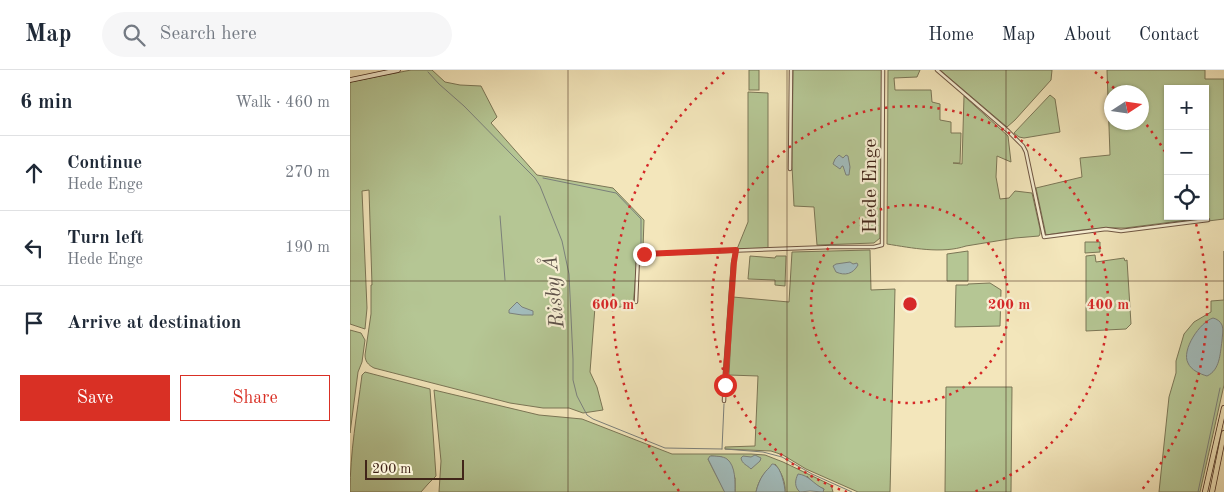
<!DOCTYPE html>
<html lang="en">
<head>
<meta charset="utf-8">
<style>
  body { margin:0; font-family:"Old Standard TT",serif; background:#f6f6f7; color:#1f2937 }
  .controls { position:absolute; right:15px; top:15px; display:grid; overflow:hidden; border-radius:0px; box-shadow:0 1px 4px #0004 }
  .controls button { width:45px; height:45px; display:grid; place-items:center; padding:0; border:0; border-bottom:1px solid #e0e1e3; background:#fff; color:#1f2937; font:25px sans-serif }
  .compass { position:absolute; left:754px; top:15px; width:45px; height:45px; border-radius:50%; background:#fff; box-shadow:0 1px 4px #0004; rotate:78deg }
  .scale { position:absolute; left:15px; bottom:12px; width:99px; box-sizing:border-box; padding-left:5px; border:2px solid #412519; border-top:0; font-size:14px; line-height:18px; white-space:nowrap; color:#412519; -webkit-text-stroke:4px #f7efd3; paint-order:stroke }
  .stop { position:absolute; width:15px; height:15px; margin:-11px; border:4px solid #d93025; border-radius:50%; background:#fff }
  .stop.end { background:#d93025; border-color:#fff; box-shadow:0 1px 5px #0008 }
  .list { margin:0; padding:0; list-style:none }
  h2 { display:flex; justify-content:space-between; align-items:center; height:65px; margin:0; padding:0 20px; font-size:21px }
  h2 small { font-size:16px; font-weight:400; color:#747a83 }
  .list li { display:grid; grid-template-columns:32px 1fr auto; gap:15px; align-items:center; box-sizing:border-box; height:75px; padding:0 20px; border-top:1px solid #e0e1e3 }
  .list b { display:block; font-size:19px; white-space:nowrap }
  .list p { margin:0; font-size:16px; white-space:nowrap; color:#747a83 }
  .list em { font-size:16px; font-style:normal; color:#747a83 }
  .actions { display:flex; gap:10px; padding:15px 20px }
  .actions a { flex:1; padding:11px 0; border:1px solid #d93025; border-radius:0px; text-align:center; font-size:18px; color:#d93025 }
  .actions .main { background:#d93025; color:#fff }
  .icon { flex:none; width:28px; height:28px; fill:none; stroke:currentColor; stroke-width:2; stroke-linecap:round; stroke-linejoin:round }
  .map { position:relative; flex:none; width:874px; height:422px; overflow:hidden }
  header { display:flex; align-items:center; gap:30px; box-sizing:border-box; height:70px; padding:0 25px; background:#fff; border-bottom:1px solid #e0e1e3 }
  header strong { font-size:24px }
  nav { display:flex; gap:28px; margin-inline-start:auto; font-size:18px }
  .search { width:350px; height:45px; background:#f6f6f7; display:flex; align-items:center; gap:12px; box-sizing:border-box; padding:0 18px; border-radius:28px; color:#747a83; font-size:19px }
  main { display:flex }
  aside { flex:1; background:#fff }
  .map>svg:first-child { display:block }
  .green { fill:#b5c694; stroke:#7b7656; fill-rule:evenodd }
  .water { fill:#a2bcbc; stroke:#7b807b }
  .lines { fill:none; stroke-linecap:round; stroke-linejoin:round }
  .stream { stroke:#7b807b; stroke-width:1 }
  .street-casing { stroke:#6e5542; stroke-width:4.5 }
  .secondary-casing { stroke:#412519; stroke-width:5.5 }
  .highway-casing { stroke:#412519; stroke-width:6 }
  .street { stroke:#f7efd3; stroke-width:2.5 }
  .secondary { stroke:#f7efd3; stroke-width:4 }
  .highway { stroke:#f3e6bb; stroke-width:4.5 }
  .route { stroke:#d93025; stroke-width:6 }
  .grid { fill:none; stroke:#412519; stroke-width:1; stroke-opacity:0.55 }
  .ring { fill:none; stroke:#d62828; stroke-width:2.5; stroke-dasharray:2.5 5 }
  .labels { text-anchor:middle; stroke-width:4.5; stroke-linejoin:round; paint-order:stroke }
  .street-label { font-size:20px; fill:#412519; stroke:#f7efd3 }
  .water-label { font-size:21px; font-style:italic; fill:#5e524a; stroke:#f7efd3 }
  .centre { fill:#d62828; stroke:#f7efd3; stroke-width:2.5 }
  .ring-label { font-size:15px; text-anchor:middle; font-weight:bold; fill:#d62828; stroke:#f7efd3; stroke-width:4.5; stroke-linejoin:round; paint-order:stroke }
</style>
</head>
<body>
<header>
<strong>Map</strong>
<div class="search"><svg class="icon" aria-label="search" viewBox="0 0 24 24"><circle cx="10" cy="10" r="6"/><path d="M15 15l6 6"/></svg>Search here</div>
<nav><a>Home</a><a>Map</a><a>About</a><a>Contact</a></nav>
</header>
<main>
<aside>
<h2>6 min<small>Walk · 460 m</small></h2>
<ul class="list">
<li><svg class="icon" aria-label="ahead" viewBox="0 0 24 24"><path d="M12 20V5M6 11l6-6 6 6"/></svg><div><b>Continue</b><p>Hede Enge</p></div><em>270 m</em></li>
<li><svg class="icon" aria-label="left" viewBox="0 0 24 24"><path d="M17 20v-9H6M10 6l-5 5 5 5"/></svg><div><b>Turn left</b><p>Hede Enge</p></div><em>190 m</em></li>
<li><svg class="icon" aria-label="arrive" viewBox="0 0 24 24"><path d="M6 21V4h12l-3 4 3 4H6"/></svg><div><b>Arrive at destination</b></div></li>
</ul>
<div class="actions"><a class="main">Save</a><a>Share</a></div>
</aside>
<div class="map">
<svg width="874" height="422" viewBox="0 0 874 422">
  <rect width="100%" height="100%" fill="#f3e6bb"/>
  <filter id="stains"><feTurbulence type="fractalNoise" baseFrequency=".004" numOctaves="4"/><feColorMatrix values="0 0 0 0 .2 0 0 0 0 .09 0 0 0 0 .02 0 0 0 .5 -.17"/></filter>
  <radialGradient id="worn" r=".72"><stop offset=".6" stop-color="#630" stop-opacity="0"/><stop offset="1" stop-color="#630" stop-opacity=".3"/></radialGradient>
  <g class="green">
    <path d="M61,0h21l13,12 15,3 21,1 16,31 -6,6 46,52 76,13 31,32 -1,28 3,8 -3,3 -6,2 -4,46h-38l-5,65 7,15 6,23 -20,3 -14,-5h-26l-33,-5 -136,-35c-6,-3 -9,-7 -9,-13l6,-41v-29h1l-3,-95 -7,1 5,117 -2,21 -15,-5v-242z"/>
    <rect x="399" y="0" width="10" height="20"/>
    <path d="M443,0h89l-2,168 -6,5 -57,2 -3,-38 -20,-1 -2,-40z"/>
    <path d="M538,0h32l-3,7 -23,1 1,12h36l1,12 8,2v16l11,2v11h10l-1,30h-7l9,1 2,-68 44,40 3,26 -14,-6 -1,21 4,22 9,-1 6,-7 17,2 8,36v5l-1,2 -24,2 -49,8c-24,8 -54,2 -79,-2z"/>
    <path d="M590,0h112l-1,10 -36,40 -8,7z"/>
    <path d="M757,0h98v9h19v140l-16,2 -4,-3 -79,10c-27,-1 -53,3 -79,7l-10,-47 46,-11 -2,-19 30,-3zM818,19h37v127h-37zM762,22h30v30h-30z"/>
    <path d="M398,22l20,1v155l-31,1 11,-27z"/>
    <path d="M700,25l5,4 5,33 -36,6 -5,-1 -5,-4z"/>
    <path d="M735,172h15v10l-15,1z"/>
    <path d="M520,180l1,40 24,-1 -5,203h-32l-52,-23 -23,-14 -12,-4 -46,-2v-2l30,-1 3,-70 -29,-1 4,-78 56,5 3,-50z"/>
    <path d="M618,181v30h-21v-27z"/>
    <path d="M874,181v134l-24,107h-41l10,-95 7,-24v-12l8,-27 10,-12 17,-10v-11l13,-1z"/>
    <path d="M745,185l1,7 28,-4 1,3 2,-1 4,64 -5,5 -40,2v-75z"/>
    <path d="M400,186l25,2 1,-2h10l-1,30 -10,-1v-5l-27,-1z"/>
    <path d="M640,213l11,7 -1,36 -45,1 1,-42h12v-1z"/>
    <path d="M0,260l11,3 4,7 -3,22 -4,10 -8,61z"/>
    <path d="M15,302l65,17 6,87 -8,8 -7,8h-71c0,-39 7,-78 12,-117z"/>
    <path d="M596,317h66l-1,105h-66z"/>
    <path d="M84,320l105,25 43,4 90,35h79l14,1 18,7 48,23 2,7h-10l1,-3 -9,-4 -8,-9 -7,16h2h-17c1,-9 -4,-21 -10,-28 -11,8 -16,15 -19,28h-21v-14l-13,-21 -11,-1 -3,3 5,10 12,23h-286l2,-31z"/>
  </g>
  <g class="water">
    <path d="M489,85l4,3 3,-3 2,1 2,11 -1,8h-3l-3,-9h-1l-2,3 -7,-5 2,-5z"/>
    <path d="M500,192l3,2 4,-1 1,2c-5,9 -13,11 -22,7l-3,-6 3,-2z"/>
    <path d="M167,232l5,5 11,4v4h-11l-13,-2v-3z"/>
    <path d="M863,248c4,1 7,3 9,7 2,5 0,11 0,16 -2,13 -2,29 -15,35 -7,-2 -16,-6 -19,-13 -7,-13 12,-41 25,-45z"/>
    <path d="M405,385l6,3 -1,3 -9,8c-4,-4 -9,-5 -10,-11l2,-2 8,1z"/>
    <path d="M360,386c5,0 13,0 17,3 9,7 8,24 8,33h-10l-1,-1 -16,-32z"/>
    <path d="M422,394c1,0 2,0 3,1 6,3 10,21 10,27h-29c1,-5 4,-13 7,-17 3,-5 6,-6 9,-11z"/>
    <path d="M448,404c11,1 15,10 26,15l-1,3 -13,-1 -10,1c-6,-5 -5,-12 -2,-18z"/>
  </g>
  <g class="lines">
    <g class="stream">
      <path d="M78,2l11,12 25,22 50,51 21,21 5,8 22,55 7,33 4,85v21l4,16 10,19 6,4 72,29 57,1"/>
      <path d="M193,108l73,15 25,26v30"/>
      <path d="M150,146l5,64"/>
      <path d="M372,379l2,-45"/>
      <path d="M375,379l38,3 19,5 30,17 40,18"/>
      <path d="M848,422l22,-104"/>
    </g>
    <defs>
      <g id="street">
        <path d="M587,0l71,61 15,15 3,6 18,85 62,-8 15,2 87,-11"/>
        <path d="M440,99l1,-99"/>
        <path d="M286,232l2,-46 6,-2 188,-7h42l8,-2 1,-175"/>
        <path d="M374,331l1,-29 8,-109 3,-13"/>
      </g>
      <path id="secondary" d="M0,10l48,-10"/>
      <g id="highway">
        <path d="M855,422l19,-84"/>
        <path d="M862,422l12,-59"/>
      </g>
    </defs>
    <use href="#street" class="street-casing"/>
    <use href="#secondary" class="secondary-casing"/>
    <use href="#highway" class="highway-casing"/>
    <use href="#street" class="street"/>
    <use href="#secondary" class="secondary"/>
    <use href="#highway" class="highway"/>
  </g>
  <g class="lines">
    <path class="route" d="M294,184l92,-4 -2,12 -9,123"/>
  </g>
  <path class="grid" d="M218,0v422M437,0v422M656,0v422M0,211h874"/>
  <g class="ring">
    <circle cx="560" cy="234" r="99"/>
    <path d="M497 422A198 198 0 1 1 623 422"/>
    <path d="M329 421A297 297 0 0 1 375 2M745 2A297 297 0 0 1 768 22M792 49A297 297 0 0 1 817 85M844 147A297 297 0 0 1 791 421"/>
  </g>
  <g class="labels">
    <g class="street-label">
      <text transform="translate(519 116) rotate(-90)" y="7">Hede Enge</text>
    </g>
    <g class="water-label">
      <text transform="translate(203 222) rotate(-96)" y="7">Risby Å</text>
    </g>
  </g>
  <circle cx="560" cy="234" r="8" class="centre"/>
  <g class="ring-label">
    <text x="659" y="239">200 m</text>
    <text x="758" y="239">400 m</text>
    <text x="263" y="239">600 m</text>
  </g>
  <rect width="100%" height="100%" filter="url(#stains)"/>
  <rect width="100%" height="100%" fill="url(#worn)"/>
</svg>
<div class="controls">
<button>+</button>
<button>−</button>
<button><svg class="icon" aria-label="locate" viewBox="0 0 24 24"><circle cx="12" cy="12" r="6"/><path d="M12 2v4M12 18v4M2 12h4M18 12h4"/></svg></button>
</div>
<svg class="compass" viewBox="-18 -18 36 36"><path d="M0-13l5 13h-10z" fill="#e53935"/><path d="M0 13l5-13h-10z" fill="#747a83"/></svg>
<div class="scale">200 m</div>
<div class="stop" style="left:375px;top:315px"></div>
<div class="stop end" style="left:294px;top:184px"></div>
</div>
</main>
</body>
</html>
